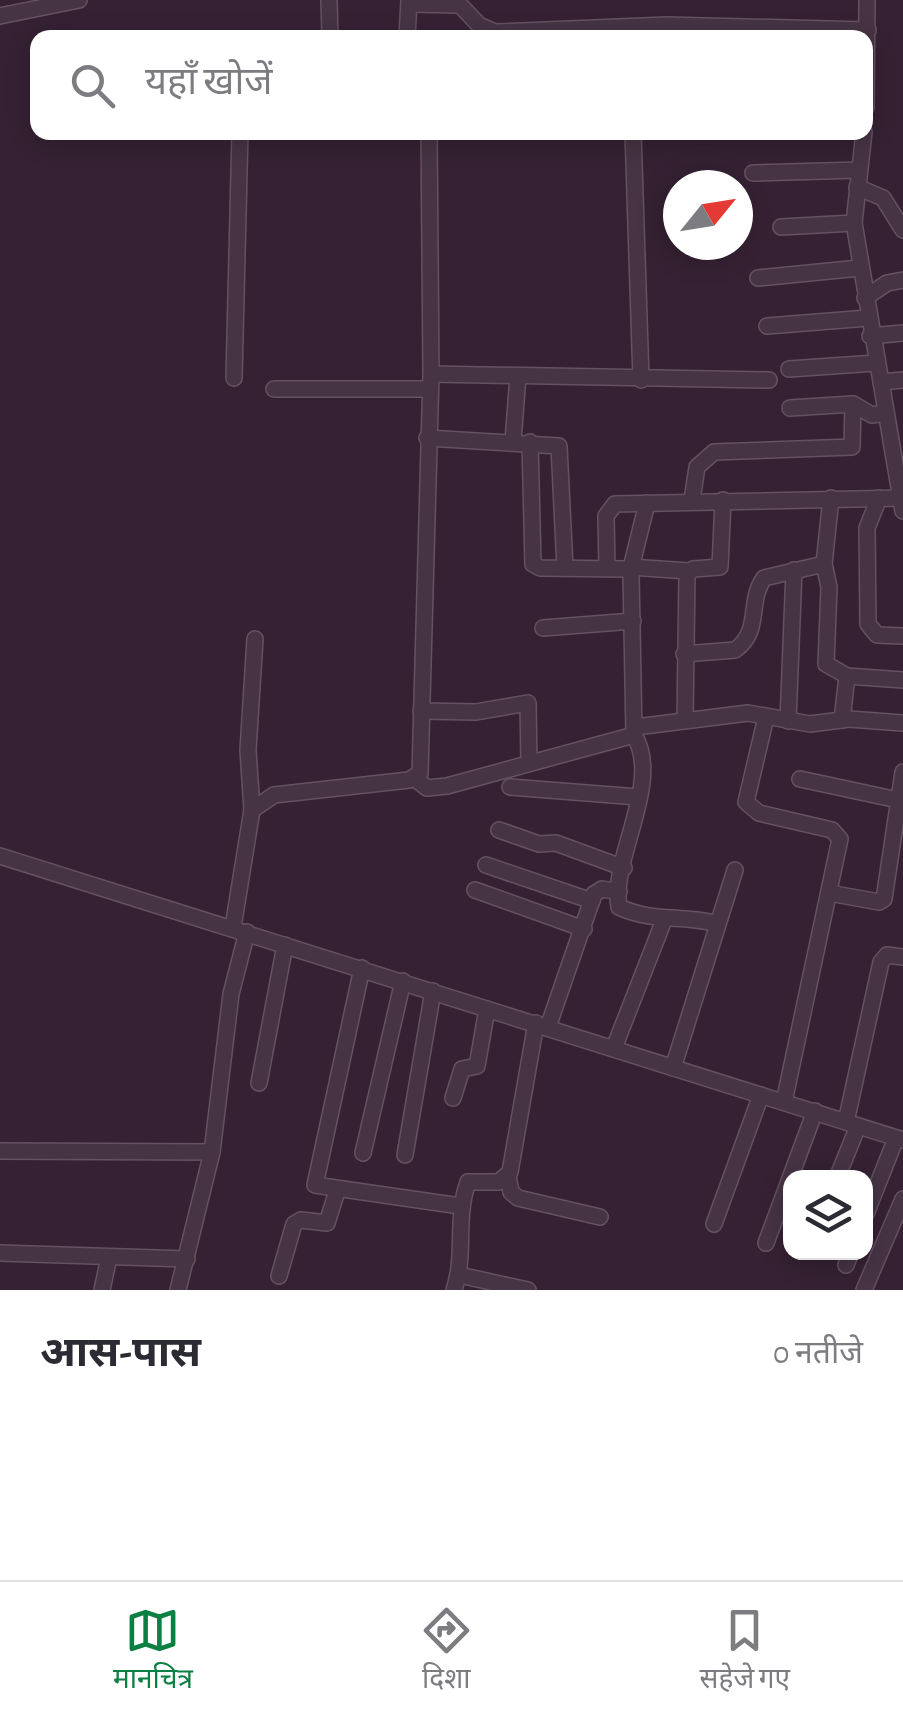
<!DOCTYPE html>
<html lang="hi">
<head>
<meta charset="utf-8">
<style>
  body { margin:0; font-family:"Alegreya Sans","Noto Sans Devanagari",sans-serif; background:#f7f7f7; color:#2b2b33 }
  .controls { position:absolute; right:30px; bottom:30px; display:grid; overflow:hidden; border-radius:20px; box-shadow:0 5px 25px #0003 }
  .controls button { width:90px; height:90px; display:grid; place-items:center; padding:0; border:0; border-bottom:2px solid #e1e1e2; background:#fff; color:#2b2b33; font:50px sans-serif }
  .compass { position:absolute; left:663px; top:170px; width:90px; height:90px; border-radius:50%; background:#fff; box-shadow:0 5px 25px #0003; rotate:60deg }
  .list { margin:0; padding:0; list-style:none }
  h2 { display:flex; justify-content:space-between; align-items:center; height:130px; margin:0; padding:0 40px; font-size:42px }
  h2 small { font-size:32px; font-weight:400; color:#7c7c81 }
  .icon { flex:none; width:55px; height:55px; fill:none; stroke:currentColor; stroke-width:2; stroke-linecap:round; stroke-linejoin:round }
  .map { position:relative; flex:none; width:903px; height:1290px; overflow:hidden }
  .search { position:absolute; background:#fff; box-shadow:0 5px 25px #0003; left:30px; right:30px; top:30px; height:110px; display:flex; align-items:center; gap:25px; box-sizing:border-box; padding:0 35px; border-radius:20px; color:#7c7c81; font-size:38px }
  .sheet { height:290px; background:#fff }
  nav { display:flex; justify-content:space-around; align-items:center; box-sizing:border-box; height:140px; border-top:2px solid #e1e1e2; background:#fff; font-size:28px; color:#7c7c81 }
  nav a { display:grid; justify-items:center; gap:5px }
  nav .on { color:#0b8043 }
  .map>svg:first-child { display:block }
  .lines { fill:none; stroke-linecap:round; stroke-linejoin:round }
  .minor-casing { stroke:#645161; stroke-width:18 }
  .minor { stroke:#463444; stroke-width:15 }
</style>
</head>
<body>
<div class="map">
<svg width="903" height="1290" viewBox="0 0 903 1290">
  <rect width="100%" height="100%" fill="#352133"/>
  <g class="lines">
    <defs>
      <g id="minor">
        <path d="M329,0l1,38"/>
        <path d="M409,4l51,1 19,20 16,7 172,-7 201,5"/>
        <path d="M0,16l79,-16"/>
        <path d="M407,38l2,-38"/>
        <path d="M866,108l1,-108"/>
        <path d="M633,132l8,248"/>
        <path d="M864,132l-10,91 49,288"/>
        <path d="M753,173l106,-3"/>
        <path d="M857,187l26,11 20,32"/>
        <path d="M781,227l73,-4"/>
        <path d="M758,278l102,-10"/>
        <path d="M865,298l22,-15 16,-3"/>
        <path d="M767,326l101,-8"/>
        <path d="M870,336l33,-3"/>
        <path d="M789,369l87,-6"/>
        <path d="M431,374l338,6"/>
        <path d="M234,378l6,-246"/>
        <path d="M881,382l22,-2"/>
        <path d="M274,389h156"/>
        <path d="M790,408l63,-4 19,11 14,-2"/>
        <path d="M427,438l132,8 6,122"/>
        <path d="M513,441l5,-65"/>
        <path d="M879,498l-12,30 1,96 9,11 26,1"/>
        <path d="M692,500l5,-33 17,-15 138,-5 1,-43"/>
        <path d="M824,564l5,23 -3,77 21,12 -5,44"/>
        <path d="M630,567l59,4"/>
        <path d="M607,568l-1,-52 9,-12 288,-6"/>
        <path d="M630,572l17,-69"/>
        <path d="M543,628l90,-7"/>
        <path d="M684,654l51,-4c27,-19 12,-48 29,-72l60,-14 7,-66"/>
        <path d="M847,676l56,4"/>
        <path d="M421,711l55,1 52,-9 1,60"/>
        <path d="M766,717l-20,85 13,11 73,17 8,9 -56,263"/>
        <path d="M685,720l2,-145 6,-6 27,-2 3,-67"/>
        <path d="M788,721l6,-151"/>
        <path d="M636,727l112,-14 62,11 39,-5 54,4"/>
        <path d="M634,735c29,47 -24,124 -15,172 32,15 63,8 96,16"/>
        <path d="M414,778l13,10 20,-2 187,-51 -3,-161 -5,-5 -86,-1 -7,-4 -3,-122"/>
        <path d="M800,779l98,21"/>
        <path d="M510,787l128,10"/>
        <path d="M252,810l-4,-60 7,-111"/>
        <path d="M499,830l40,14 17,-1 68,25"/>
        <path d="M0,856l903,284"/>
        <path d="M486,865l106,36"/>
        <path d="M475,890l109,39"/>
        <path d="M829,893l50,9 5,-3 19,-127"/>
        <path d="M233,927l19,-117 22,-15 135,-15 11,-7 11,-399 -2,-242"/>
        <path d="M362,968l-47,217 145,21"/>
        <path d="M548,1027l46,-133 8,-5 17,3"/>
        <path d="M614,1048l50,-128"/>
        <path d="M673,1068l62,-198"/>
        <path d="M259,1083l26,-138"/>
        <path d="M453,1098l9,-29 15,-3 10,-57"/>
        <path d="M846,1122l35,-160 6,-7 16,2"/>
        <path d="M0,1151l212,1"/>
        <path d="M363,1153l40,-172"/>
        <path d="M405,1155l28,-164"/>
        <path d="M508,1176l3,16 7,6 82,19"/>
        <path d="M837,1178l21,-52"/>
        <path d="M866,1214l30,-76"/>
        <path d="M714,1224l47,-129"/>
        <path d="M766,1243l49,-132"/>
        <path d="M0,1253l187,6"/>
        <path d="M846,1265l5,-13"/>
        <path d="M459,1275l69,15"/>
        <path d="M279,1276l15,-52 7,-4 26,3 10,-32"/>
        <path d="M102,1290l7,-33"/>
        <path d="M178,1290l34,-138 19,-158 16,-62"/>
        <path d="M454,1290c12,-36 1,-72 14,-108h31l11,-10 26,-149"/>
        <path d="M864,1290l39,-91"/>
      </g>
    </defs>
    <use href="#minor" class="minor-casing"/>
    <use href="#minor" class="minor"/>
  </g>
</svg>
<div class="controls">
<button><svg class="icon" aria-label="layers" viewBox="0 0 24 24"><path d="M12 4l9 5-9 5-9-5zM3 14l9 5 9-5"/></svg></button>
</div>
<svg class="compass" viewBox="-18 -18 36 36"><path d="M0-13l5 13h-10z" fill="#e53935"/><path d="M0 13l5-13h-10z" fill="#7c7c81"/></svg>
<div class="search"><svg class="icon" aria-label="search" viewBox="0 0 24 24"><circle cx="10" cy="10" r="6"/><path d="M15 15l6 6"/></svg>यहाँ खोजें</div>
</div>
<section class="sheet">
<h2>आस-पास<small>0 नतीजे</small></h2>
<ul class="list">
</ul>
</section>
<nav>
<a class="on"><svg class="icon" aria-label="map" viewBox="0 0 24 24"><path d="M3 6l6-2 6 2 6-2v14l-6 2-6-2-6 2zM9 4v14M15 6v14"/></svg>मानचित्र</a>
<a><svg class="icon" aria-label="directions" viewBox="0 0 24 24"><path d="M12 3l9 9-9 9-9-9zM9 14v-3h6M13 9l2 2-2 2"/></svg>दिशा</a>
<a><svg class="icon" aria-label="saved" viewBox="0 0 24 24"><path d="M7 4h10v16l-5-4-5 4z"/></svg>सहेजे गए</a>
</nav>
</body>
</html>
